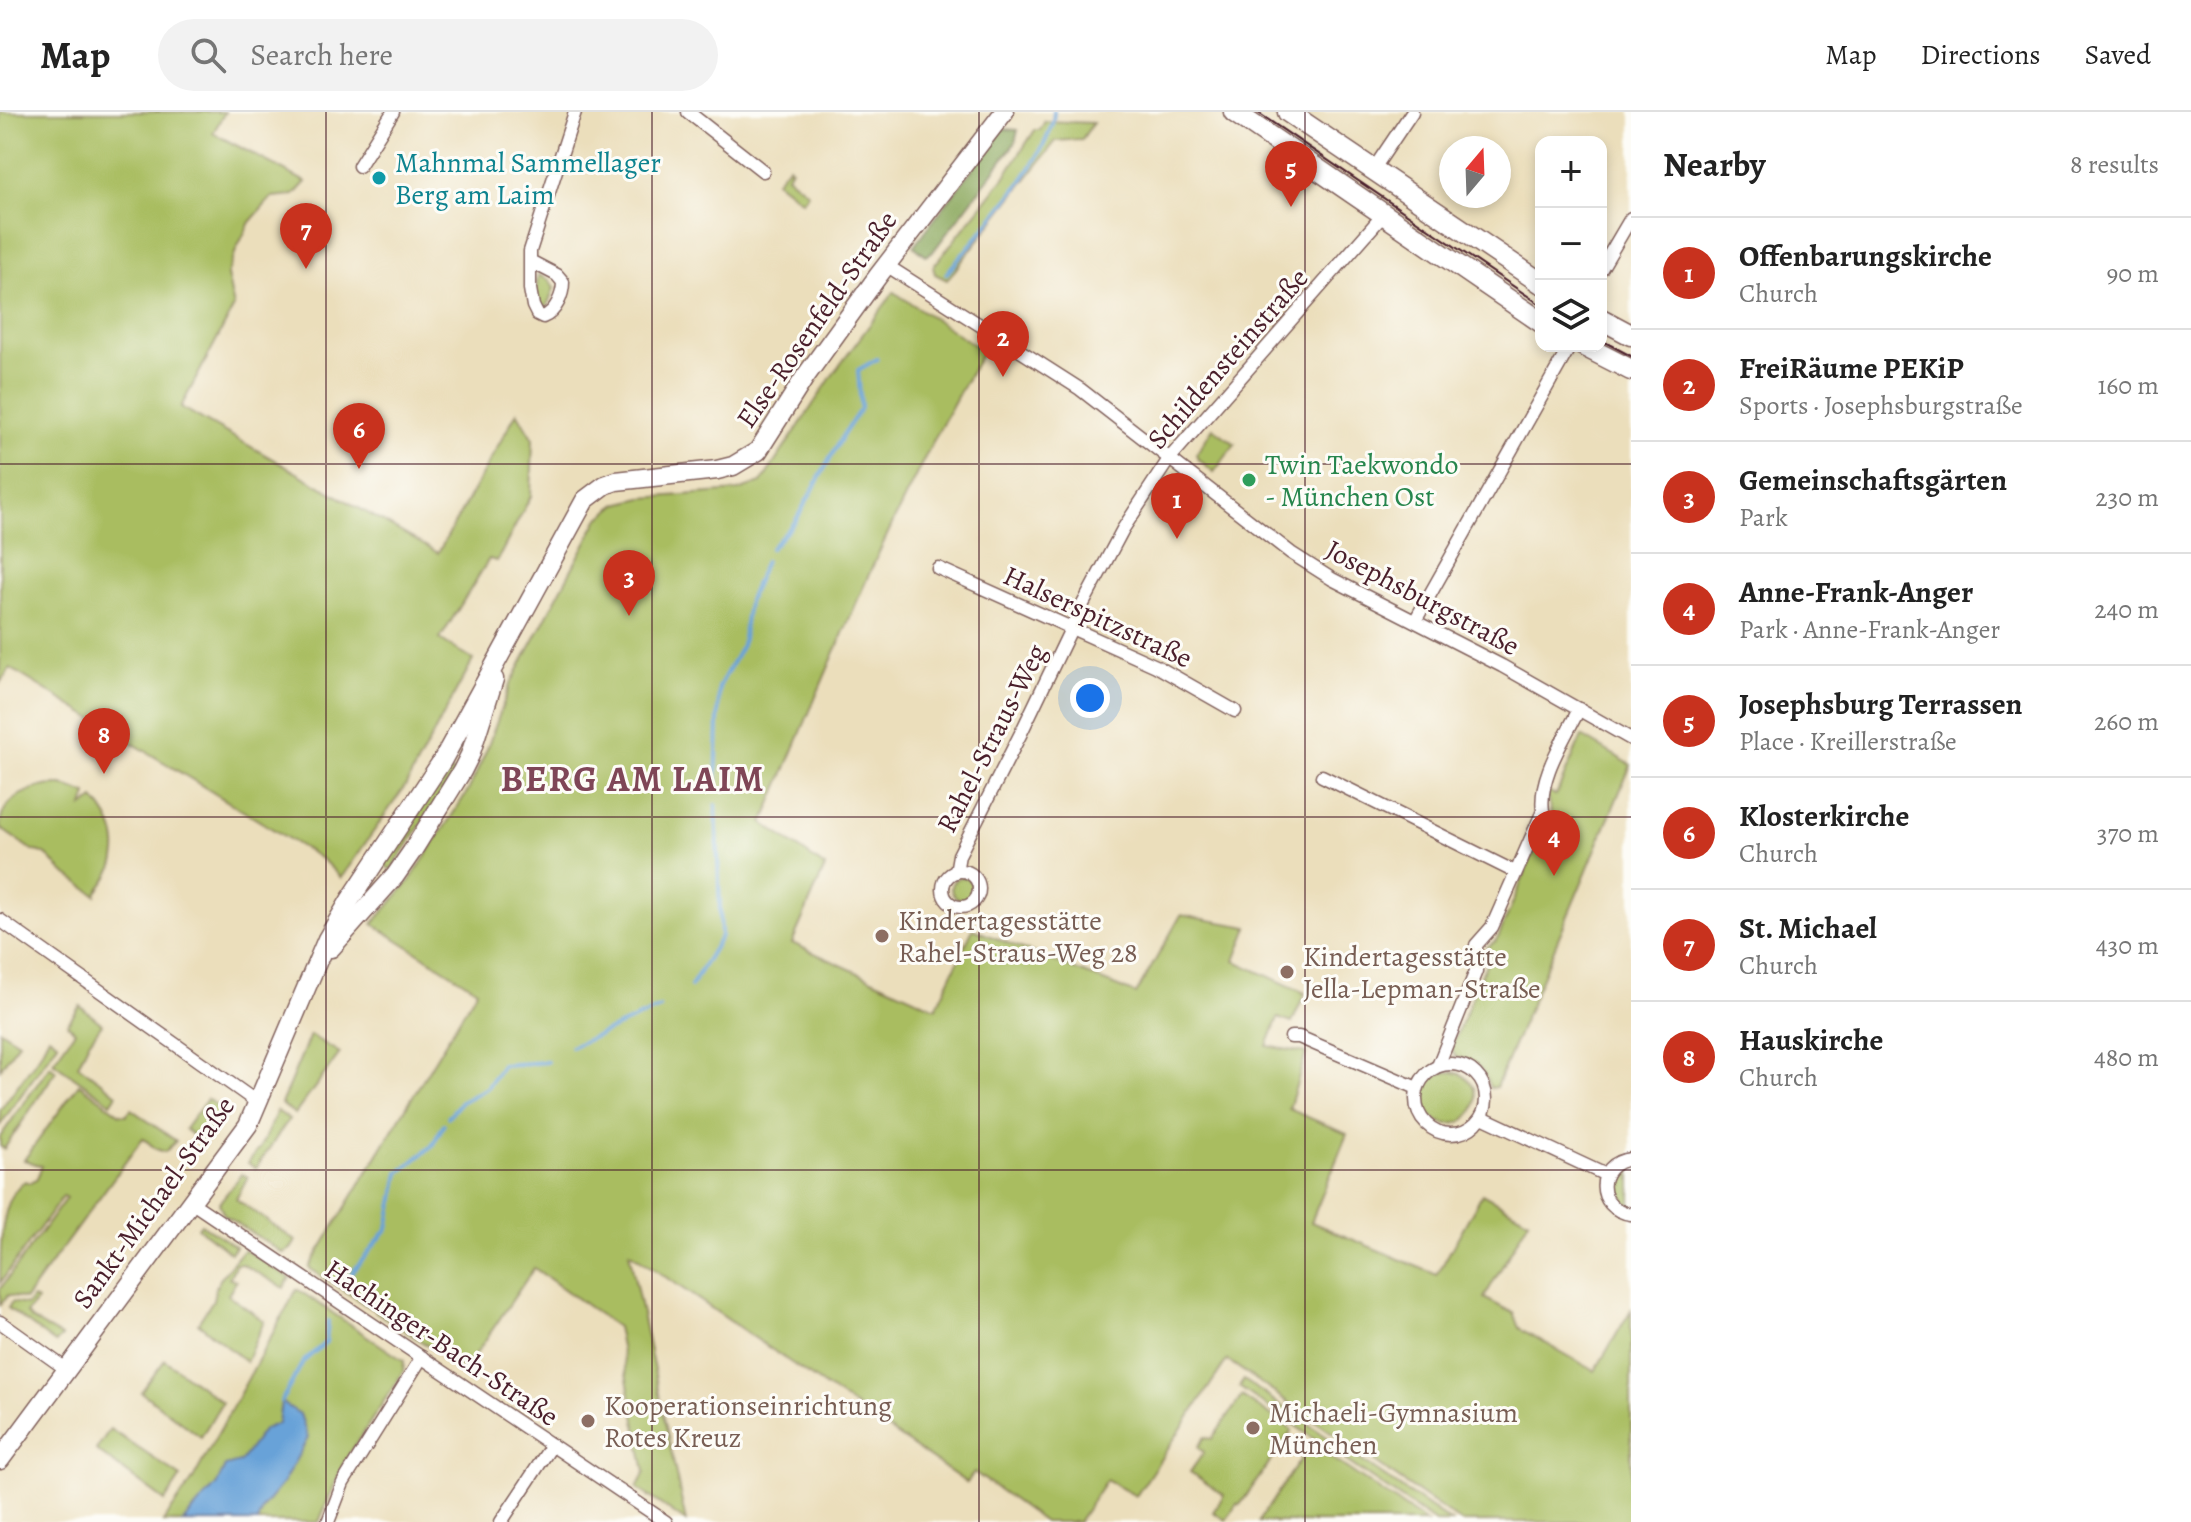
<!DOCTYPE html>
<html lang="en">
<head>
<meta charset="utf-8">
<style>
  body { margin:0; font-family:Alegreya,serif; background:#f2f2f2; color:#222 }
  .controls { position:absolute; right:24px; top:24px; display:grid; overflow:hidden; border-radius:16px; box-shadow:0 4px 12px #0003 }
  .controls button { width:72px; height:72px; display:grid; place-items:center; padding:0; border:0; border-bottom:2px solid #e0e0e0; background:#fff; color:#222; font:40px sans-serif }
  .compass { position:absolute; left:1439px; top:24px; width:72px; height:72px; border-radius:50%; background:#fff; box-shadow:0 4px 12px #0003; rotate:19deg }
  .you { position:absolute; left:1090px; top:586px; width:28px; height:28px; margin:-20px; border:6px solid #fff; border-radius:50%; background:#1a73e8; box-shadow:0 0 0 12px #1a73e833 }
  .badge { display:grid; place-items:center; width:52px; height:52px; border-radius:50%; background:#c8321e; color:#fff; font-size:26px; font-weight:700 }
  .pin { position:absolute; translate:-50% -66px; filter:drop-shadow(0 2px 4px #0008) }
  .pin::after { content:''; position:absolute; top:42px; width:28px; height:24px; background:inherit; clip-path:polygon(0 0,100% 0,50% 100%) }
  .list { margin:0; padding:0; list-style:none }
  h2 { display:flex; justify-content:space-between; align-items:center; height:104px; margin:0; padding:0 32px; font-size:34px }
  h2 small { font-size:26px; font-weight:400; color:#767676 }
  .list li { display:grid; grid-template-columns:52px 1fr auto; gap:24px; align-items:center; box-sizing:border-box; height:112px; padding:0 32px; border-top:2px solid #e0e0e0 }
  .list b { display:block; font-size:30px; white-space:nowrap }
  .list p { margin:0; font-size:26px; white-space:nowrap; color:#767676 }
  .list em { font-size:26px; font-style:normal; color:#767676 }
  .icon { flex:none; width:44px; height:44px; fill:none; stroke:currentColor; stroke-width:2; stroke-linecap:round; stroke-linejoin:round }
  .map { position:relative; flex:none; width:1631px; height:1410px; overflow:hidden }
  header { display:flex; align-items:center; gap:48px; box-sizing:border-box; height:112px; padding:0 40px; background:#fff; border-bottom:2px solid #e0e0e0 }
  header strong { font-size:38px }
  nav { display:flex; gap:44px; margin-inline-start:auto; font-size:28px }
  .search { width:560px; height:72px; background:#f2f2f2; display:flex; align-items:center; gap:20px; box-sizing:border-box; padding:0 28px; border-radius:44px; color:#767676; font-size:30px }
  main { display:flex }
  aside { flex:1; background:#fff }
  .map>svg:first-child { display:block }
  .green { fill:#a9bd61; stroke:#7a6e46; stroke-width:2 }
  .forest { fill:#86a457; stroke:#686241; stroke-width:2 }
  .water { fill:#68a2d8; stroke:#596082; stroke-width:2 }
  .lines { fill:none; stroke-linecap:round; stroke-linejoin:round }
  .stream { stroke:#68a2d8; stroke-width:4 }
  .street-casing { stroke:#82625d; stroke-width:15 }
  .secondary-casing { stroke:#82625d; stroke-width:21 }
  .primary-casing { stroke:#82625d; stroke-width:23 }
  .street { stroke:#fff; stroke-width:12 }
  .secondary { stroke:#fff; stroke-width:18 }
  .primary { stroke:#fff; stroke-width:20 }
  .tram { stroke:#4a1f2b; stroke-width:2 }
  .grid { fill:none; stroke:#4a1f2b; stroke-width:2; stroke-opacity:0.55 }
  .culture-dot { fill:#0f9aa8; stroke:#fdfcf7; stroke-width:3 }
  .leisure-dot { fill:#2e9e5b; stroke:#fdfcf7; stroke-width:3 }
  .education-dot { fill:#8d6e63; stroke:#fdfcf7; stroke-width:3 }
  .labels { text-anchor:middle; stroke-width:6; stroke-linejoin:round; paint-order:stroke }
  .culture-label { font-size:28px; fill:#0d838f; stroke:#fdfcf7; text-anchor:start }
  .street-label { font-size:28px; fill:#4a1f2b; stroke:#fdfcf7 }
  .leisure-label { font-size:28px; fill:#27864d; stroke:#fdfcf7; text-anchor:start }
  .education-label { font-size:28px; fill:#785e54; stroke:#fdfcf7; text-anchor:start }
  .district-label { font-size:36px; font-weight:bold; letter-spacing:2px; fill:#7f4657; stroke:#fdfcf7 }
</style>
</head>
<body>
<header>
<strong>Map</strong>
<div class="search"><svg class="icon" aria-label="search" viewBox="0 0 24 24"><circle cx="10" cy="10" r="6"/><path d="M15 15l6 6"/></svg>Search here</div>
<nav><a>Map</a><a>Directions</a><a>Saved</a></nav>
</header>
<main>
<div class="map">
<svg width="1631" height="1410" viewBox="0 0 1631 1410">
  <rect width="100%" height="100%" fill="#fdfcf7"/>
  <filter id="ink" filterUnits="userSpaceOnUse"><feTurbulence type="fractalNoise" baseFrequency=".0125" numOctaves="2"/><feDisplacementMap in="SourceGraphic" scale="16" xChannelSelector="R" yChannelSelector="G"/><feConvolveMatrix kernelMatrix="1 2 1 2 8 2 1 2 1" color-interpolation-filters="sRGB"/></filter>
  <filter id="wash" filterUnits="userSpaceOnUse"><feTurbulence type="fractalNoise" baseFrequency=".006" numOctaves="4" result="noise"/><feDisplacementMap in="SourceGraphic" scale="32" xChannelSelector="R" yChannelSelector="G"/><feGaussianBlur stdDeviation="1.8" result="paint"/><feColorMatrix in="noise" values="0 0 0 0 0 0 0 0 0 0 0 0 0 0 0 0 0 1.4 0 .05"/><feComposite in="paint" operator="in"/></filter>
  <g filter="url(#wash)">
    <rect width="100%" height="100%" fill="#ebdebb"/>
    <g class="green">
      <path d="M0,0h225l-12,21 93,49 -12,13 -22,2 -22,25 -13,26 -10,27 7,32 -53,100 257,146 79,-141 16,27 -2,57 -34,65 -8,-2 -49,80 33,21 -67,125 -65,93 -18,-18 -313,-192 -10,15z"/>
      <path d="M1045,9l48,2 -11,16 -26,2 -109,139 -12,-6 -2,-7 70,-88 32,-49h5z"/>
      <path d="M788,54l3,3 -4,7 21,17 -6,8 -26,-20z"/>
      <path d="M538,163l11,5 5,8 -7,18 -5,1 -6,-14z"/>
      <path d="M894,180l89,59c-88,149 -153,312 -220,472l62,44 -33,76 144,65 37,-79 163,65 45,-79 67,12 -13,34 70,32 -13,30 -14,-5 -11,28 39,7 -17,56 58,25 -36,88 126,53 45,-81 47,26 -45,78 29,15 6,15 76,43 36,-61v212h-170l-234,-162 -91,136 -30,-16 -28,42h-34l-70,-50 -7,11 -338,-231 57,270 -49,-34 8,-16 -28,-145 -83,-59 -69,102 -156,-102 168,-278 -104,-66 36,-42 60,-93 18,-40 23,-64 88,-165 19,-16 25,-6 96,-7 23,-8 73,-110z"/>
      <path d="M1213,316l22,16 -21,28 -16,-13 -2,-5z"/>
      <path d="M1582,624l49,29 -135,322 -6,1c-6,-18 -15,-27 -34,-31l-5,-9 35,-84 1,-17 10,-7 54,-128 -5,-20 10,3z"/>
      <path d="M444,656l11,5 -64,97 -9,-7z"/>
      <path d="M62,673l25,9 -4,13 11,-8c20,21 30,49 15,76 -4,8 -12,15 -13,20 -11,-8 -22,-15 -33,-23 -10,-8 -14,-21 -30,-21l-33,-23c0,-31 35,-44 62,-43z"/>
      <circle cx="962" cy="776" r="11"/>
      <path d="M80,894l22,18 -13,18 -11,23 39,29 -6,9 -58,-41 22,-31 -8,-7z"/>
      <path d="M0,918l19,12 -19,27z"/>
      <path d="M310,923l30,18 -45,61 -14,-10z"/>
      <path d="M49,924l9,7 -58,82v-15l39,-54z"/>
      <path d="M50,954l6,5 -52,78 -4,-3v-9z"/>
      <circle cx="1450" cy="986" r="26"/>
      <path d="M79,972l41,30 6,1 5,-6 45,32 -11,11 -9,-3 -13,-11 -118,161 -17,-4 -8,10v-16l66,-91 -3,-2 -63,87c0,-34 0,-86 25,-102l5,2 7,-5 5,-12 -18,-6z"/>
      <path d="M207,987l19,12 -22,33 -19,-15z"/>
      <path d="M277,999l12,8 -33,49 -8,-5 14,-19z"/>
      <path d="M1631,1055v41c-18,-4 -25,-19 -15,-34z"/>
      <path d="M242,1062l6,3 -12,22 60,42 -5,8 -8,4 -59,-38 -5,-12z"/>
      <path d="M201,1112l34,22 -4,7 -33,-25z"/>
      <path d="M244,1137l46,29 -6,10 -42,-24h-6l-7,14 7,3 -8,14 36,26 -18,41 -48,-39 15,-23 2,-11 7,-13z"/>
      <path d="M297,1177l107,72 -1,11 -59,90 -25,60h-156l29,-41z"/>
      <path d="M33,1186l4,3 -11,12 5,6 31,18 -7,6 -47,-35 4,-6 15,3z"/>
      <path d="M165,1248l57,42 -21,35 -60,-45z"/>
      <path d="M1244,1268l207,142h-16l-196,-135z"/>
      <path d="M1242,1284l50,34 -52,75 -3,-1 -11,16 -13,-8 11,-17 -34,-23 14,-20 -6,-5 7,-10 7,2z"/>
      <path d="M110,1317l71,48 -16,24 -69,-51z"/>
      <path d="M1311,1332l115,78h-168z"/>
    </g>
    <path class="forest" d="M1003,17l15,1 -3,13 -83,110 -6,3 -12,-10z"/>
    <path class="water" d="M281,1290l19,12 8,24 -25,45 -20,24 -6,15h-74l34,-38 8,-18 15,-4 24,-33 14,-6z"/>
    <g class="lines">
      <g class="stream">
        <path d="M946,162c29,-36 106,-117 108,-162"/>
        <path d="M771,436l24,-26 48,-87 18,-27 -3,-38 19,-11"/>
        <path d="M716,676l3,-101 23,-42 6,-43 17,-41"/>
        <path d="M691,874l30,-50 -5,-131"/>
        <path d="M571,935l89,-39"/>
        <path d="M448,1005l13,-15 26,-14 15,-23 45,-3"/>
        <path d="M344,1171l44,-55 11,-55 33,-27 12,-22"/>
        <path d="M281,1290l22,-40 23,-20 2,-21"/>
      </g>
    </g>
  </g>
  <g filter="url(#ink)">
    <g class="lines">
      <defs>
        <g id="street">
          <path d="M688,0l75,59"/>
          <path d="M359,54l34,-54"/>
          <path d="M1373,58l39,-58"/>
          <path d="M530,149l27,14 6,7c0,13 -7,30 -20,35l-6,-3 -4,-8 -3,-17v-38l45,-139"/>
          <path d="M886,153l194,124 211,164 41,26 170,87 129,73"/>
          <path d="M1601,157l30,-51"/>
          <path d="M938,456l218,98 79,45"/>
          <path d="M1415,509l155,-275"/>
          <path d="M1322,664l193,96"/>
          <circle cx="961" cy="777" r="18"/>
          <path d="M956,760l3,-17 62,-122 61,-127 41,-77 46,-70 215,-245"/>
          <path d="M0,808l258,183"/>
          <path d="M1291,925h8l118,51"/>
          <circle cx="1451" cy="987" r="35"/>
          <path d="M1438,954l38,-95v-26l16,-18 51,-116c-5,-34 21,-71 36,-102"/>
          <path d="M1482,1005l124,58"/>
          <path d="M1631,1047c-37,4 -36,50 0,55"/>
          <path d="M191,1090l475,320"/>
          <path d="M0,1210l66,47"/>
          <path d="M328,1410l15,-39 79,-126"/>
          <path d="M501,1410l51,-77"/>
        </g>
        <g id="secondary">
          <path d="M331,836l64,-72 18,-26 49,-79 8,-16 24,-76"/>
          <path d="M0,1348l248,-335 79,-186 23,-39 92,-139 143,-261 20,-15 11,-4 101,-11 16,-4 25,-15 47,-74 73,-101 126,-164"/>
        </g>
        <g id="primary">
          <path d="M1234,0l307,210"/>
          <path d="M1288,0l253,171"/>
          <path d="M1601,207l30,16"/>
          <path d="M1584,234l47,24"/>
        </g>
      </defs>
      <use href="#street" class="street-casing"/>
      <use href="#secondary" class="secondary-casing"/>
      <use href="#primary" class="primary-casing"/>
      <use href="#street" class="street"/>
      <use href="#secondary" class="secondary"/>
      <use href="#primary" class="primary"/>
      <g class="tram">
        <path d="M1257,0l284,193"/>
        <path d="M1601,228l30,16"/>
      </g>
    </g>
  </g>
  <path class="grid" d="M326,0v1410M652,0v1410M979,0v1410M1305,0v1410M0,352h1631M0,705h1631M0,1058h1631"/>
  <circle class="culture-dot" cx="379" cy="66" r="8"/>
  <circle class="leisure-dot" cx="1249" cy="368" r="8"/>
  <g class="education-dot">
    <circle cx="882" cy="824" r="8"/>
    <circle cx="1287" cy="860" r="8"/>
    <circle cx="588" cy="1309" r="8"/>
    <circle cx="1253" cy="1316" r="8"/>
  </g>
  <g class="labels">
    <g class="culture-label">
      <text x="395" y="60">Mahnmal Sammellager<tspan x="395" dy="32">Berg am Laim</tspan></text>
    </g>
    <g class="street-label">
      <text transform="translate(816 207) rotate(-55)" y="10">Else-Rosenfeld-Straße</text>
      <text transform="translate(1227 246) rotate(-49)" y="10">Schildensteinstraße</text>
      <text transform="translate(1423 485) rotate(28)" y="10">Josephsburgstraße</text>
      <text transform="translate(1098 504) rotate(25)" y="10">Halserspitzstraße</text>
      <text transform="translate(991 626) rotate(-63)" y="10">Rahel-Straus-Weg</text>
      <text transform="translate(153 1090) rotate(-54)" y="10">Sankt-Michael-Straße</text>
      <text transform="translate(442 1230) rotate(34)" y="10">Hachinger-Bach-Straße</text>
    </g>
    <g class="leisure-label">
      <text x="1265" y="362">Twin Taekwondo<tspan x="1265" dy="32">- München Ost</tspan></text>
    </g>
    <g class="education-label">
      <text x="898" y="818">Kindertagesstätte<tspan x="898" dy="32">Rahel-Straus-Weg 28</tspan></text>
      <text x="1303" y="854">Kindertagesstätte<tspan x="1303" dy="32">Jella-Lepman-Straße</tspan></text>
      <text x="604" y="1303">Kooperationseinrichtung<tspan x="604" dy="32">Rotes Kreuz</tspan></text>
      <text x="1269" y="1310">Michaeli-Gymnasium<tspan x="1269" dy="32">München</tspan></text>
    </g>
    <g class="district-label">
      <text x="633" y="679">BERG AM LAIM</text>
    </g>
  </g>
</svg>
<div class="controls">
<button>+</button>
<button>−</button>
<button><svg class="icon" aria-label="layers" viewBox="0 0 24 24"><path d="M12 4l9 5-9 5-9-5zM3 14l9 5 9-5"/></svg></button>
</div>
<svg class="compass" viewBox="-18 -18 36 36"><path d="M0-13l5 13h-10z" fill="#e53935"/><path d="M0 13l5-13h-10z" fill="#767676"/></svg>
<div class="you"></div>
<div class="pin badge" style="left:1177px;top:427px">1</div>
<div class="pin badge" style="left:1003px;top:265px">2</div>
<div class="pin badge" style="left:629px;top:504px">3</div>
<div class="pin badge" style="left:1554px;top:764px">4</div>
<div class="pin badge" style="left:1291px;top:95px">5</div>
<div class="pin badge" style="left:359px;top:357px">6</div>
<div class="pin badge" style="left:306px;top:157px">7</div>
<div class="pin badge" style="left:104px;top:662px">8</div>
</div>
<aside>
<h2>Nearby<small>8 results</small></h2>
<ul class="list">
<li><span class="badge">1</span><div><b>Offenbarungskirche</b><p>Church</p></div><em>90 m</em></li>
<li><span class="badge">2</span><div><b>FreiRäume PEKiP</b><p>Sports · Josephsburgstraße</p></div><em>160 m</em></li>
<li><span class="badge">3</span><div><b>Gemeinschaftsgärten</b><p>Park</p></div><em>230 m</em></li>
<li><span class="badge">4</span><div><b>Anne-Frank-Anger</b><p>Park · Anne-Frank-Anger</p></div><em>240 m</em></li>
<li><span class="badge">5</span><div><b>Josephsburg Terrassen</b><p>Place · Kreillerstraße</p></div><em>260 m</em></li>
<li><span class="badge">6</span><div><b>Klosterkirche</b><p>Church</p></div><em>370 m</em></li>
<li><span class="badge">7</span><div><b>St. Michael</b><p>Church</p></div><em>430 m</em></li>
<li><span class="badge">8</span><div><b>Hauskirche</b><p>Church</p></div><em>480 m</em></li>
</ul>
</aside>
</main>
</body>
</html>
